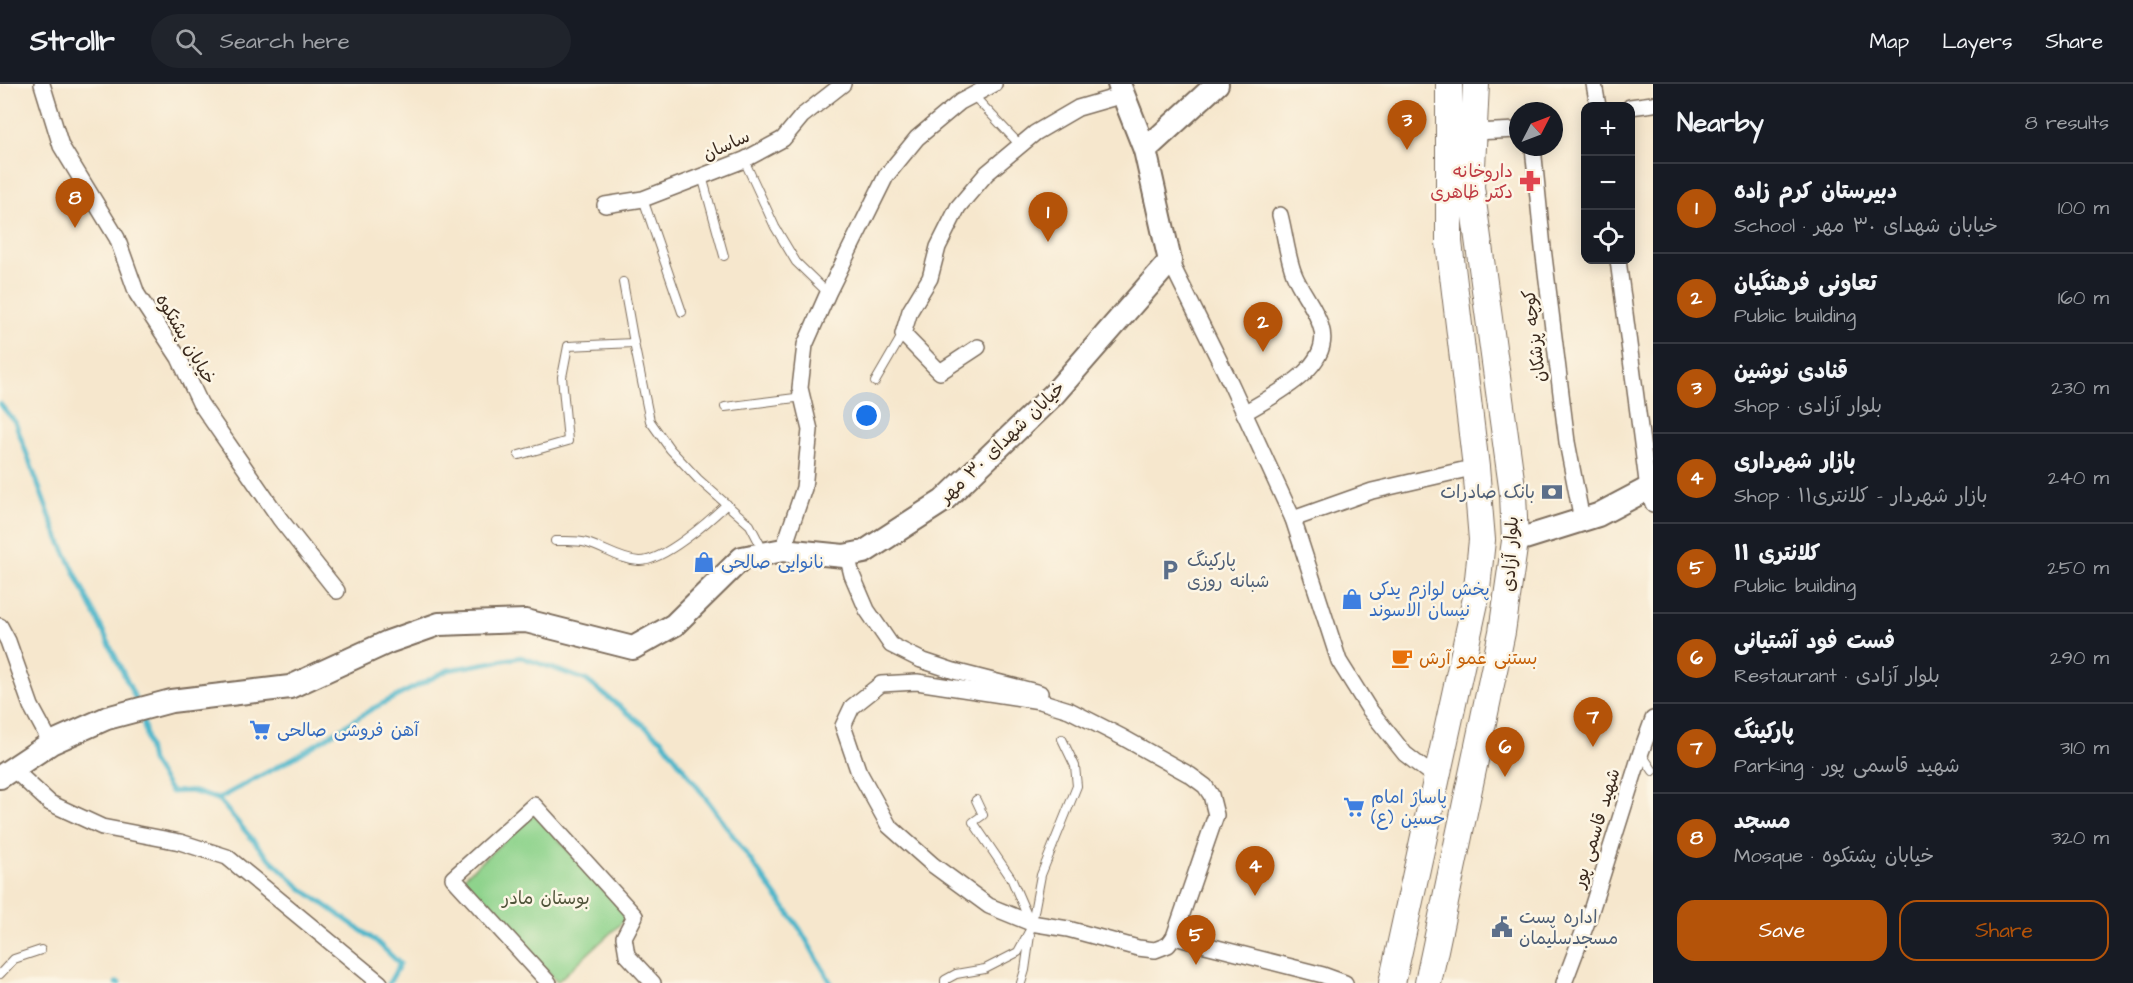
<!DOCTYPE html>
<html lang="en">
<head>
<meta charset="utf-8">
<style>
  body { margin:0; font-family:"Architects Daughter","Playpen Sans Arabic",sans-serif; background:#20242c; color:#f1f3f6 }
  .controls { position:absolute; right:18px; top:18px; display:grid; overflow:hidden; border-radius:12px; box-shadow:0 3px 15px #0003 }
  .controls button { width:54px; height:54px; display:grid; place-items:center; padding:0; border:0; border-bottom:2px solid #363941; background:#171b24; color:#f1f3f6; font:30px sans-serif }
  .compass { position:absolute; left:1509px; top:18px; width:54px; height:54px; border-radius:50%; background:#171b24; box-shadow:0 3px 15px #0003; rotate:48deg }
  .you { position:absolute; left:867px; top:332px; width:21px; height:21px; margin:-15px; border:4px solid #fff; border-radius:50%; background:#1a73e8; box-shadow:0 0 0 9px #1a73e833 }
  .badge { display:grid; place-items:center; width:39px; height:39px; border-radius:50%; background:#b45309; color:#fff; font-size:20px; font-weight:700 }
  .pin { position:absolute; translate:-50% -50px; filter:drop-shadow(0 2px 3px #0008) }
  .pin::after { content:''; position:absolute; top:32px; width:21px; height:18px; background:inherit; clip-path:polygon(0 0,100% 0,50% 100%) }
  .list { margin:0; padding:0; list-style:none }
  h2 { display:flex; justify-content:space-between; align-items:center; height:78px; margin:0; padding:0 24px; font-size:26px }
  h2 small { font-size:20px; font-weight:400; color:#9ea1a6 }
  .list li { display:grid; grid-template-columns:39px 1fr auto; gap:18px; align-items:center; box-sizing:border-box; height:90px; padding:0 24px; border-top:2px solid #363941 }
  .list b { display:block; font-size:22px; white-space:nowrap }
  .list p { margin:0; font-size:20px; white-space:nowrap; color:#9ea1a6 }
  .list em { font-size:20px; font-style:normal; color:#9ea1a6 }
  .actions { display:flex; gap:12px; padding:18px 24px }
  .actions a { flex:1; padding:14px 0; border:2px solid #b45309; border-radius:18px; text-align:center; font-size:21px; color:#b45309 }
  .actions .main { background:#b45309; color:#fff }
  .icon { flex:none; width:33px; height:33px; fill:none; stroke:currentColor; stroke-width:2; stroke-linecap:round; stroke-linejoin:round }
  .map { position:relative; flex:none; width:1653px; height:899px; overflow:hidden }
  header { display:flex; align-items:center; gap:36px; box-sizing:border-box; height:84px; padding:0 30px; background:#171b24; border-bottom:2px solid #363941 }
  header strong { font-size:28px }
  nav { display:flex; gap:33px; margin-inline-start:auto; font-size:21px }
  .search { width:420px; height:54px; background:#20242c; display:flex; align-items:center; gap:15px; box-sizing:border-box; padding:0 21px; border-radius:33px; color:#9ea1a6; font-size:22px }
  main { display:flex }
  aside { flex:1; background:#171b24 }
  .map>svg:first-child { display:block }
  .green { fill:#8ed38c; stroke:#647e55; stroke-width:1.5 }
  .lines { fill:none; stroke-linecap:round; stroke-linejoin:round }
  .stream { stroke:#4db6ca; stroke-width:5 }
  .lane-casing { stroke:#7c6c5b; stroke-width:10 }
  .street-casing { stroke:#7c6c5b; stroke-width:18 }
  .secondary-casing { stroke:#7c6c5b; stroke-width:26 }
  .primary-casing { stroke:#7c6c5b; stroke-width:28 }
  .lane { stroke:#fff; stroke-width:8 }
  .street { stroke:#fff; stroke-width:15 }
  .secondary { stroke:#fff; stroke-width:22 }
  .primary { stroke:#fff; stroke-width:26 }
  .labels { text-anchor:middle; stroke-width:5; stroke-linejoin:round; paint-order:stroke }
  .street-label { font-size:18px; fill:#3b2a1e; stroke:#fcf5e5 }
  .health-label { font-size:18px; fill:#be3a42; stroke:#fcf5e5; text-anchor:end }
  .service-label { font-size:18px; fill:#4e5e75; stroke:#fcf5e5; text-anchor:start }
  .shop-label { font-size:18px; fill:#366cbe; stroke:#fcf5e5; text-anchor:start }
  .food-label { font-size:18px; fill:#c56008; stroke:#fcf5e5; text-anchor:start }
  .park-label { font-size:18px; fill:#50543a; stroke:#fcf5e5 }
</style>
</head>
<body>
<header>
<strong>Strollr</strong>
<div class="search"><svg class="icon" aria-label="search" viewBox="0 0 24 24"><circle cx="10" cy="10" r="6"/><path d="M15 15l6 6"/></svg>Search here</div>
<nav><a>Map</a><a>Layers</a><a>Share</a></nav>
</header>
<main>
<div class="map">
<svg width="1653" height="899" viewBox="0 0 1653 899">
  <rect width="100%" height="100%" fill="#fcf5e5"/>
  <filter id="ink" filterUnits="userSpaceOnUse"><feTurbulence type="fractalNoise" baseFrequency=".0167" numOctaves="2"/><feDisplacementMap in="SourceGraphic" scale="12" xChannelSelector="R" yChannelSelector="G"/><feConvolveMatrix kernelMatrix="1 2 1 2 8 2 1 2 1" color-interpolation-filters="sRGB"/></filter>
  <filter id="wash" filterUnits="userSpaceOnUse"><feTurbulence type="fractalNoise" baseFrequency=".008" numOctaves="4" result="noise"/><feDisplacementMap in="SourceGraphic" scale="24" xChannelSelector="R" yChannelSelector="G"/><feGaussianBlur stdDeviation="1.35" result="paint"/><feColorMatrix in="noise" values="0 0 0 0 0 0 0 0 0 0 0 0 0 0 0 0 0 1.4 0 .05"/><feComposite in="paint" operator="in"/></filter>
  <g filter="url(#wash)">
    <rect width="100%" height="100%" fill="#f6e7cd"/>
    <path class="green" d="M535,729l93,104 -71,65 -94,-104z"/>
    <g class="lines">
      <g class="stream">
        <path d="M0,320l15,18 41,111 82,171"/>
        <path d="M142,631l9,46 20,31 20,-1 27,8 46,54 37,35 75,53 24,23 -11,19"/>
        <path d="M218,715l79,-43 75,-47 76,-39 73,-13 65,23 76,60 49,65 89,124 31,54"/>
        <path d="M116,899h3"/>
      </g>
    </g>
  </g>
  <g filter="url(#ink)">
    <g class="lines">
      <defs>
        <g id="lane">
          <path d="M973,11l47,50"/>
          <path d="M744,76l31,67 21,35 32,31"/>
          <path d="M702,92l22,80"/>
          <path d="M643,115l39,113"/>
          <path d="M623,198l11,61"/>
          <path d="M875,298l28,-48"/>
          <path d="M725,323l78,-10"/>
          <path d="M519,371l49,-14 -6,-64 6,-31 66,-3 16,78 20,28 28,30 52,46 14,27"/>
          <path d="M555,457c10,0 23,-1 32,2 17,5 34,17 52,18 24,1 70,-40 88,-57"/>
          <path d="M1641,669l12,18"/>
          <path d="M976,716l7,15 -10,7 38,56 19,44"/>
          <path d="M0,890l14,-15 27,-9"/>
          <path d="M945,899v-3l11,-6 29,-5 33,-17 13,-24 10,-53 36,-89 -2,-20 -13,-27"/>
          <path d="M1021,899l4,-13 5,-35"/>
        </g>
        <g id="street">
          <path d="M42,0l19,62 56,92 20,56 42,64 21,45 80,116 57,72"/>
          <path d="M1594,0l4,22"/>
          <path d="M1630,23l23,-3"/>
          <path d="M1474,48l44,-2"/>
          <path d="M1533,63l10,101 24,194 15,78"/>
          <path d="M605,121l38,-6 101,-39 39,-21 19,-23 41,-32"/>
          <path d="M1618,176l30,229 5,15"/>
          <path d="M1170,177l60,121 63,137 46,142 30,48 36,45 31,24"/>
          <path d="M978,263l-38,25 -37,-38 7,-23 20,-33 8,-31 20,-40 29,-34 48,-40 43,-25 45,-13"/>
          <path d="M1244,329c28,-17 90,-46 77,-86 -5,-19 -20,-35 -27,-53 -7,-18 -9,-40 -14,-59"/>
          <path d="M1293,435l79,-28 104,-24"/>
          <path d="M783,466l21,-62 6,-58 -10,-42 5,-43 23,-52 58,-117 31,-38 43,-36 34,-18"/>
          <path d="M847,471l5,20 15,35 24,35 30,15 33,11 86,22"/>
          <path d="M0,542l8,15 23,65 20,37"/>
          <path d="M917,598l123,19 29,9 53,27 68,38 15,11 6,9 5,20 -42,122 -6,8 -13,5 -17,-2 -70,-19 -37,-6 -42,-17 -56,-41 -44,-39 -31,-56 -15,-44 9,-19 29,-23z"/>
          <path d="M13,685l37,34 52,24 78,15 47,15 153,126"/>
          <path d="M1174,853l149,38 22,8"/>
          <path d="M549,899l-96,-105 81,-73 101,111 -11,21 3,18 26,28"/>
          <path d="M1564,899l26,-69 51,-162 12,-33"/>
        </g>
        <g id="secondary">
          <path d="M1145,66l72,-66"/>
          <path d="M1515,457l83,-26 55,-29"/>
          <path d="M0,693l51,-34 56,-25 64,-17 119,-14 98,-45 51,-18 87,-3 107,27 41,-23 68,-67 41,-8 61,6 20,-4 79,-51 111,-107 116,-133 -25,-111 -26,-66"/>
        </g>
        <g id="primary">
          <path d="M1392,899l84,-385 6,-58 -6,-73 -27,-225v-158"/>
          <path d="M1428,899l74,-351 13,-91 -2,-47 -42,-307 5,-103"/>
        </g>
      </defs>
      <use href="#lane" class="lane-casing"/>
      <use href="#street" class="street-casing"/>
      <use href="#secondary" class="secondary-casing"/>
      <use href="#primary" class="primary-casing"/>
      <use href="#lane" class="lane"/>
      <use href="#street" class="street"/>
      <use href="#secondary" class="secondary"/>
      <use href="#primary" class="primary"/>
    </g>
  </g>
  <defs>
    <symbol id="pharmacy-bare" viewBox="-9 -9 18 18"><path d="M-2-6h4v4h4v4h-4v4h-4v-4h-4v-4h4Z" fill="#e0444e" stroke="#fcf5e5" stroke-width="2.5" paint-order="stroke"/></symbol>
    <symbol id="bank-bare" viewBox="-9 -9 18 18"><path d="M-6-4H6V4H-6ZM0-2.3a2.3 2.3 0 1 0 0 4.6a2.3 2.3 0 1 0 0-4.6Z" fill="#5c6f8a" stroke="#fcf5e5" stroke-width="2.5" paint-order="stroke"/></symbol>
    <symbol id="shop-bare" viewBox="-9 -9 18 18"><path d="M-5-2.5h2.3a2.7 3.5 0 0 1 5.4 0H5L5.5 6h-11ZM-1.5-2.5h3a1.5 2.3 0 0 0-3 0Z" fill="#3f7fe0" stroke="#fcf5e5" stroke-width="2.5" paint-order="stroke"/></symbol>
    <symbol id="parking-bare" viewBox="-9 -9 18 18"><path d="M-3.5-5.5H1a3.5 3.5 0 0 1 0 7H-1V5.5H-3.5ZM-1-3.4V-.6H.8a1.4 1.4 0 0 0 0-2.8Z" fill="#5c6f8a" stroke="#fcf5e5" stroke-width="2.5" paint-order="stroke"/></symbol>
    <symbol id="cafe-bare" viewBox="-9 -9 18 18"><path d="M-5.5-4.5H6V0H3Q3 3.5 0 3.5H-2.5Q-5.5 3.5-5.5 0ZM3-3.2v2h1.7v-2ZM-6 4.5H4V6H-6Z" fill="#e8710a" stroke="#fcf5e5" stroke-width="2.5" paint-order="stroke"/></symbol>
    <symbol id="supermarket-bare" viewBox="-9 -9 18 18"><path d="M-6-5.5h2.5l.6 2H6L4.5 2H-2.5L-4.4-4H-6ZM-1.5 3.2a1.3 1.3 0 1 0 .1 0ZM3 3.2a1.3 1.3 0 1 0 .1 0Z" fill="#3f7fe0" stroke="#fcf5e5" stroke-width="2.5" paint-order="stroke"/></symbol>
    <symbol id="civic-bare" viewBox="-9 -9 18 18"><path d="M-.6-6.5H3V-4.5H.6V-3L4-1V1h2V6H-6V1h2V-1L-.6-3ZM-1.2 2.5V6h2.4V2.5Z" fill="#5c6f8a" stroke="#fcf5e5" stroke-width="2.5" paint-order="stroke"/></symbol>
  </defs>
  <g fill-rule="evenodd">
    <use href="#pharmacy-bare" x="1515" y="82" width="30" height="30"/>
    <use href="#bank-bare" x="1537" y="393" width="30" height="30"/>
    <use href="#shop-bare" x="689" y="463" width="30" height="30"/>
    <use href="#parking-bare" x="1155" y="471" width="30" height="30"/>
    <use href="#shop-bare" x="1337" y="500" width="30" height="30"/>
    <use href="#cafe-bare" x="1387" y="559" width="30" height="30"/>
    <use href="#supermarket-bare" x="245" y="631" width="30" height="30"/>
    <use href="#supermarket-bare" x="1339" y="708" width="30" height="30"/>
    <use href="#civic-bare" x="1487" y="828" width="30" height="30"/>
  </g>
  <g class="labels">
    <g class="street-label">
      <text transform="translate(726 61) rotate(-24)" y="6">ساسان</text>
      <text transform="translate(1534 252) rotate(-97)" y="6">کوچه پزشکان</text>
      <text transform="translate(186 255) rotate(60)" y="6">خیابان پشتکوه</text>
      <text transform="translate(1002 358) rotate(-44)" y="6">خیابان شهدای ۳۰ مهر</text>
      <text transform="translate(1510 470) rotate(-87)" y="6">بلوار آزادی</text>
      <text transform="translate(1596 744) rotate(-73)" y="6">شهید قاسمی پور</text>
    </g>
    <g class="health-label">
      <text x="1513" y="93">داروخانه<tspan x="1513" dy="21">دکتر ظاهری</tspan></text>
    </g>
    <g class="service-label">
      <text x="1535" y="414" text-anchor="end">بانک صادرات</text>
      <text x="1187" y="482">پارکینگ<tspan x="1187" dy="21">شبانه روزی</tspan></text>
      <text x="1519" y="839">اداره پست<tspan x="1519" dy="21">مسجدسلیمان</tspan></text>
    </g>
    <g class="shop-label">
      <text x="721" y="484">نانوایی صالحی</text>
      <text x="1369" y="511">پخش لوازم یدکی<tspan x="1369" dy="21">نیسان الاسوند</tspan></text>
      <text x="277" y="652">آهن فروشی صالحی</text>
      <text x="1371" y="719">پاساژ امام<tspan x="1371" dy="21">حسین (ع)</tspan></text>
    </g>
    <g class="food-label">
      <text x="1419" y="580">بستنی عمو آرش</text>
    </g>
    <g class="park-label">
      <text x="546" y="820">بوستان مادر</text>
    </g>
  </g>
</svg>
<div class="controls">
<button>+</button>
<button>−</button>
<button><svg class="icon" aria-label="locate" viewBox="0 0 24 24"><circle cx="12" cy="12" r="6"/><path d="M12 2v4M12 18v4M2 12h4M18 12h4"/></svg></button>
</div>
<svg class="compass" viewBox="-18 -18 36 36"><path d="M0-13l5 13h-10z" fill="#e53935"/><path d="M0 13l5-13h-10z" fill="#9ea1a6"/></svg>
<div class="you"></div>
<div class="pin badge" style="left:1048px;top:158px">1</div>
<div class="pin badge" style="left:1263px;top:268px">2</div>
<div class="pin badge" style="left:1407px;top:66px">3</div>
<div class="pin badge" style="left:1255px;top:812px">4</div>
<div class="pin badge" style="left:1196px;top:881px">5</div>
<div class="pin badge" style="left:1505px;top:693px">6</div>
<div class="pin badge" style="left:1593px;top:663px">7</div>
<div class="pin badge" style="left:75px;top:144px">8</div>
</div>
<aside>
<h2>Nearby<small>8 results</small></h2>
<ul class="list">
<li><span class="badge">1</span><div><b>دبیرستان کرم زاده</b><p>School · خیابان شهدای ۳۰ مهر</p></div><em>100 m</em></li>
<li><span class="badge">2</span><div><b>تعاونی فرهنگیان</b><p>Public building</p></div><em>160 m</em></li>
<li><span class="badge">3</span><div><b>قنادی نوشین</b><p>Shop · بلوار آزادی</p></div><em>230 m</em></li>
<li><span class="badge">4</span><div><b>بازار شهرداری</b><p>Shop · بازار شهردار - کلانتری۱۱</p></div><em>240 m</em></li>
<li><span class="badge">5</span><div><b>کلانتری ۱۱</b><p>Public building</p></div><em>250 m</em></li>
<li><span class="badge">6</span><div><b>فست فود آشتیانی</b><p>Restaurant · بلوار آزادی</p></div><em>290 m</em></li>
<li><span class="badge">7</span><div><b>پارکینگ</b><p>Parking · شهید قاسمی پور</p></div><em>310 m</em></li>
<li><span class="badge">8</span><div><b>مسجد</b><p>Mosque · خیابان پشتکوه</p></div><em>320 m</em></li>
</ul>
<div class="actions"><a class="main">Save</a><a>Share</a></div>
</aside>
</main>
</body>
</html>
